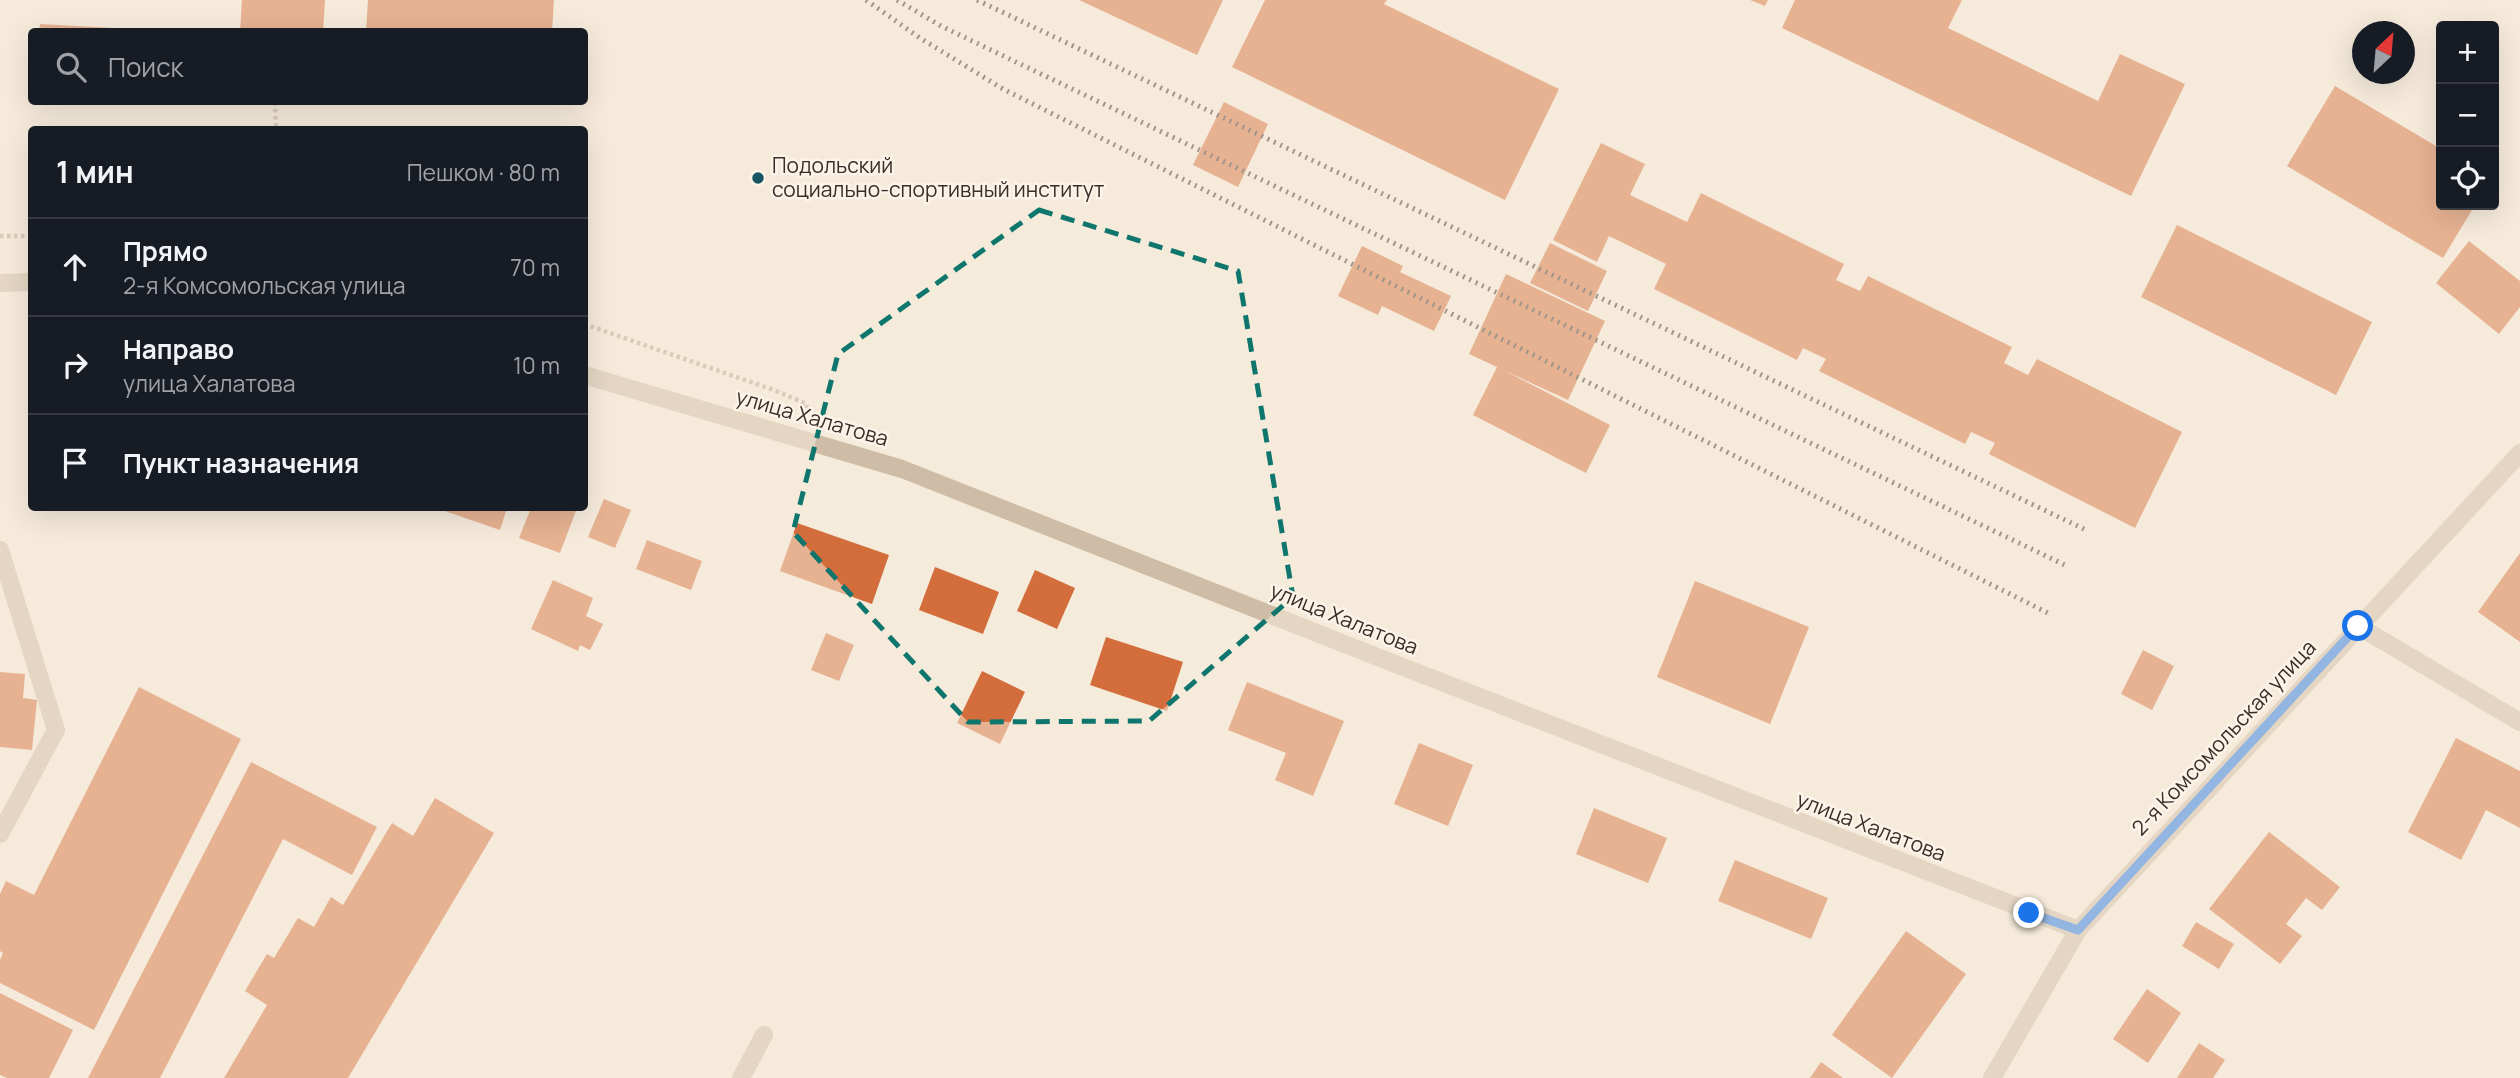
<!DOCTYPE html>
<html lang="ru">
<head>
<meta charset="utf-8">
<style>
  body { margin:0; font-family:Manrope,sans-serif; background:#242831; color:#f1f3f6 }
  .controls { position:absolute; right:21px; top:21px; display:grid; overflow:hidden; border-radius:7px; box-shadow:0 7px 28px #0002 }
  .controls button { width:63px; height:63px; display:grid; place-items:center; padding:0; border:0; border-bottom:2px solid #363941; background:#171b24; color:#f1f3f6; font:35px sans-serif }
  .compass { position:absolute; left:2352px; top:21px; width:63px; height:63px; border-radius:50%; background:#171b24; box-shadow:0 7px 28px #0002; rotate:26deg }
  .stop { position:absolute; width:21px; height:21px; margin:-16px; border:5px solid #1a73e8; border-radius:50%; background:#fff }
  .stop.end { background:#1a73e8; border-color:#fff; box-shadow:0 2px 7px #0008 }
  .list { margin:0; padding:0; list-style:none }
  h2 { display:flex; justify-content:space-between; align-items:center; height:91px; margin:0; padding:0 28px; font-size:30px }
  h2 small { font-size:23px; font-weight:400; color:#9ea1a6 }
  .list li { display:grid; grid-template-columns:46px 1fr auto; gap:21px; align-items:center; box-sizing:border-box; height:98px; padding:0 28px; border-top:2px solid #363941 }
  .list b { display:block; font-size:26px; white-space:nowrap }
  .list p { margin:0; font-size:23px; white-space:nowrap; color:#9ea1a6 }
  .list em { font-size:23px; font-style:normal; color:#9ea1a6 }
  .icon { flex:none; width:38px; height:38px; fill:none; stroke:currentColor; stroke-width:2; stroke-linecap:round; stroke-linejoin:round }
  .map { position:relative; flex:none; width:2520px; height:1078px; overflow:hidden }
  .search { position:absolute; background:#171b24; box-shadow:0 7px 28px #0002; left:28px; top:28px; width:560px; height:77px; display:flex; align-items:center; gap:18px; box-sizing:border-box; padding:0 24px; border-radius:7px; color:#9ea1a6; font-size:26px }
  .panel { position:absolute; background:#171b24; box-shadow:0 7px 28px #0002; left:28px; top:126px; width:560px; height:385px; border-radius:7px }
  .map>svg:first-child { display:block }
  .building { fill:#d36d3b }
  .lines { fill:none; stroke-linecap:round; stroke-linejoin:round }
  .path { stroke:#baa690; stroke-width:4.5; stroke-dasharray:3.5 3.5; stroke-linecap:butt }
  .lane { stroke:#cebca6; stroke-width:18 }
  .street { stroke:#cebca6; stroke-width:18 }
  .rail { stroke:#3a2f28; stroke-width:5; stroke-dasharray:2 5; stroke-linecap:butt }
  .route { stroke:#1a73e8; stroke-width:9 }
  .marked { fill:none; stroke:#0f766e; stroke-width:5; stroke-dasharray:14 9; stroke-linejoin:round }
  .poi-dot { fill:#185560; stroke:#fcf4e9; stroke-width:2.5 }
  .labels { text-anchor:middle; stroke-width:5; stroke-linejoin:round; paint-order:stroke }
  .poi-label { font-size:21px; fill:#3a2f28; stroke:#fcf4e9; text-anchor:start }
  .street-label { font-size:21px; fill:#3a2f28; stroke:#fcf4e9 }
</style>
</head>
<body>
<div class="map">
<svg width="2520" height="1078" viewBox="0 0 2520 1078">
  <rect width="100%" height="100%" fill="#f5ebdb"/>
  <g class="building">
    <path d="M242,0h83l-2,32h-83z"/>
    <path d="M368,0h186l-2,32h-186z"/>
    <path d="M1079,0h144l-26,55z"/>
    <path d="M1265,0h122l-3,4 175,85 -54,111 -273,-133z"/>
    <path d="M1750,0h18l-3,6z"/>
    <path d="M1795,0h167l-14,28 150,73 22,-47 65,30 -54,112 -349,-168z"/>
    <path d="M40,24l92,5v3h-93z"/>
    <path d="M2335,86l106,63v56h34l-32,53 -156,-92z"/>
    <path d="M1224,102l44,22 -30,63 -45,-22z"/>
    <path d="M1601,143l44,21 -15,31 57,27 14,-29 143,71 -8,16 24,11 8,-15 144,71 -8,16 24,12 9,-16 145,73 -47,96 -146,-74 6,-11 -24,-11 -6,12 -146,-73 7,-12 -23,-11 -6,12 -143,-71 12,-25 -57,-28 -12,26 -44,-22z"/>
    <path d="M2177,225l195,97 -36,73 -195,-98z"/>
    <path d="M2469,241l51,40v26l-21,27 -63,-51z"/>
    <path d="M1550,243l57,28 -19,40 -58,-28z"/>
    <path d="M1362,246l41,20 -3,6 51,24 -17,35 -52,-25 -4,9 -40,-19z"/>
    <path d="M1506,274l99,47 -37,79 -65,-30 107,55 -24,48 -113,-58 24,-48 -28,-13z"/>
    <path d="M604,499l27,11 -16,38 -27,-11z"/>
    <path d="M436,508h71l-7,22z"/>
    <path d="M531,508h46l-17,45 -41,-15z"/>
    <path d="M797,523l92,32 -17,49 -92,-33z"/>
    <path d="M647,540l55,21 -11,29 -55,-21z"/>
    <path d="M2520,553v89l-42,-30z"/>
    <path d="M935,567l64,25 -16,42 -64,-24z"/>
    <path d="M1035,570l40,18 -18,41 -40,-18z"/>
    <path d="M553,580l40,18 -7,18 17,8 -13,26 -10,-5 -2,6 -47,-22z"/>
    <path d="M1695,581l114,46 -39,97 -113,-47z"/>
    <path d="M826,633l28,12 -15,36 -28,-11z"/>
    <path d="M1106,637l77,25 -16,49 -77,-26z"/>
    <path d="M2143,650l31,16 -22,44 -31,-16z"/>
    <path d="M982,671l43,21 -25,52 -43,-21z"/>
    <path d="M0,672l25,2 -2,24 14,2 -5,50 -32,-3z"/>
    <path d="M1247,682l97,39 -31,75 -38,-16 11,-27 -58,-23z"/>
    <path d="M139,687l102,52 -147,291 -94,-47v-23l3,-7 -3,-2v-57l6,-13 28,14z"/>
    <path d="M2456,738l64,33v57l-34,-18 -25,50 -53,-28z"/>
    <path d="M1419,743l54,22 -25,61 -54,-22z"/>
    <path d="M251,762l126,65 -25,48 -69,-36 -123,239h-72z"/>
    <path d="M435,798l59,35 -146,245h-124l43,-73 -22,-14 22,-37 7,4 24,-40 16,9 17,-30 12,8 49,-82 21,13z"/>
    <path d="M1594,808l73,30 -19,45 -72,-29z"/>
    <path d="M2269,832l71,55 -18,23 -16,-12 -20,26 16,12 -22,28 -71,-55z"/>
    <path d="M1735,860l93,38 -17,41 -93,-38z"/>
    <path d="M2196,922l38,22 -15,25 -37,-23z"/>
    <path d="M1906,931l60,43 -74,104 -60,-43z"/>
    <path d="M2147,989l34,24 -33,50 -35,-24z"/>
    <path d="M0,993l73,37 -24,48h-42l-7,-3z"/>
    <path d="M2199,1043l26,17 -12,18h-36z"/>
    <path d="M1821,1062l22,16h-33z"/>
  </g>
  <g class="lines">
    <g class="path">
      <path d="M275,102l1,28"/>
      <path d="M0,236h32"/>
      <path d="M584,324l187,65 36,15 -1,8"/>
    </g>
    <g class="lane">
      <path d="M0,550l56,180 -56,104"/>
      <path d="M741,1078l23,-43"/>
    </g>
    <g class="street">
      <path d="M0,283l32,-1"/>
      <path d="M584,375l318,94 478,189 698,272"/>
      <path d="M2358,626l162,96"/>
      <path d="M1992,1078l86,-148 442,-477"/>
    </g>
    <g class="rail">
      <path d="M866,0l54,38 83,51 1045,524"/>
      <path d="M897,0l44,26 1126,540"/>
      <path d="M977,0l1109,530"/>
    </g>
  </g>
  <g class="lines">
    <path class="route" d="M2029,913l49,17 280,-304"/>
  </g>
  <path d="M0 0H2520V1078H0ZM1039,210l199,61 55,326 -144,124 -181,1 -175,-190 45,-178z" fill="#f5ebdb" fill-opacity=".55" fill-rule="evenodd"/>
  <path class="marked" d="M1039,210l199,61 55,326 -144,124 -181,1 -175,-190 45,-178z"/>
  <circle class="poi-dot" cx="758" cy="178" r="7"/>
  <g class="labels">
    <g class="poi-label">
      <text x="772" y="173">Подольский<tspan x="772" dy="24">социально-спортивный институт</tspan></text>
    </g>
    <g class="street-label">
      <text transform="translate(812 418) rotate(16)" y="7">улица Халатова</text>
      <text transform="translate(1344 619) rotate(22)" y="7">улица Халатова</text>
      <text transform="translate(2224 738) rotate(-47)" y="7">2-я Комсомольская улица</text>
      <text transform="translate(1871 827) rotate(21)" y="7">улица Халатова</text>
    </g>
  </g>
</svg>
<div class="controls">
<button>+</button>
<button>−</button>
<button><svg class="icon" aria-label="locate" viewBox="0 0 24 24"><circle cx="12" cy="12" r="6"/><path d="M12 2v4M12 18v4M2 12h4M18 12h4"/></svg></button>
</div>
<svg class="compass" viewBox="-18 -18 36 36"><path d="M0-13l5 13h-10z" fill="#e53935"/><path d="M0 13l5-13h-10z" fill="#9ea1a6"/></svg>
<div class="stop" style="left:2358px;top:626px"></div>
<div class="stop end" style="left:2029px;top:913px"></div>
<div class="search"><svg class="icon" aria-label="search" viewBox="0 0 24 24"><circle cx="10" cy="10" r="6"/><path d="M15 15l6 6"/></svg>Поиск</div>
<section class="panel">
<h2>1 мин<small>Пешком · 80 m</small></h2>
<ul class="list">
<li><svg class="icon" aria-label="ahead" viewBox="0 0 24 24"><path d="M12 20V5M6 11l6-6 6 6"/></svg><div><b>Прямо</b><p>2-я Комсомольская улица</p></div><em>70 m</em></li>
<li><svg class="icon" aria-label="right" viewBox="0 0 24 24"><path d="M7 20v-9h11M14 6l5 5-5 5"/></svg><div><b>Направо</b><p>улица Халатова</p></div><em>10 m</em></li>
<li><svg class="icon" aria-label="arrive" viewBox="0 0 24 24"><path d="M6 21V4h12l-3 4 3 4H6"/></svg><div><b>Пункт назначения</b></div></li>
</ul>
</section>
</div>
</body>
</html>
